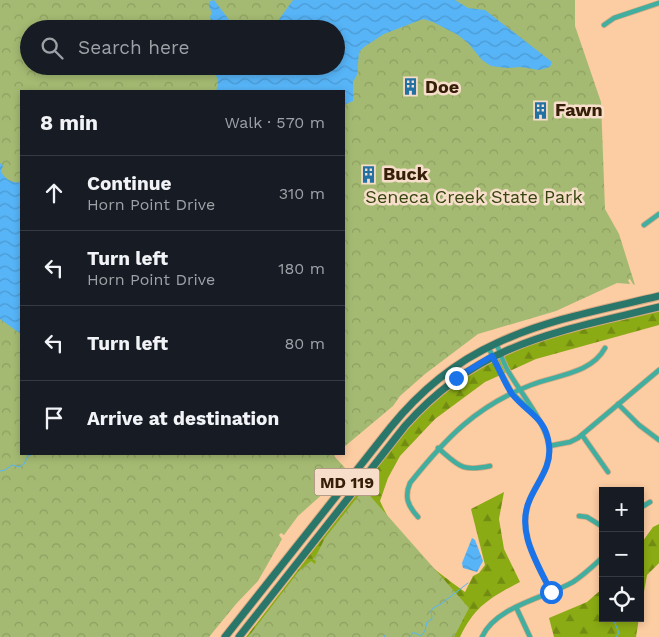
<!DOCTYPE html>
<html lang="en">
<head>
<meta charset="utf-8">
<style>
  body { margin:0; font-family:"Work Sans",sans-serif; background:#20242c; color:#f1f3f6 }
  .controls { position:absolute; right:15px; bottom:15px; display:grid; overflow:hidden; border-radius:0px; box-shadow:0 2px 8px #0003 }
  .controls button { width:45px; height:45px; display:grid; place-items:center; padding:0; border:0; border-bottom:1px solid #363941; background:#171b24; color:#f1f3f6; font:25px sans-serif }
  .stop { position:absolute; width:15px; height:15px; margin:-11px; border:4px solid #1a73e8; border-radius:50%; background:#fff }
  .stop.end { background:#1a73e8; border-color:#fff; box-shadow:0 1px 5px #0008 }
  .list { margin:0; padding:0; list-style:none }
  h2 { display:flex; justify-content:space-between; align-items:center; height:65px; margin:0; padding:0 20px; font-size:21px }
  h2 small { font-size:16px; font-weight:400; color:#9ea1a6 }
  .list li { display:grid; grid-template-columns:32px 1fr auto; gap:15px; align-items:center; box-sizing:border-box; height:75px; padding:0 20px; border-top:1px solid #363941 }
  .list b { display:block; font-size:19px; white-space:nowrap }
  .list p { margin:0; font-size:16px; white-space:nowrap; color:#9ea1a6 }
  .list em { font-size:16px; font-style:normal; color:#9ea1a6 }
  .icon { flex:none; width:28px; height:28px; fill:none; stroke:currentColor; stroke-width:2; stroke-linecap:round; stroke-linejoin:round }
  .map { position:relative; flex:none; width:659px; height:637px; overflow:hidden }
  .search { position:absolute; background:#171b24; box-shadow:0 2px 8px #0003; left:20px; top:20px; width:325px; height:55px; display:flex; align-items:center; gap:12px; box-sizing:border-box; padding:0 18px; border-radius:28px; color:#9ea1a6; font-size:19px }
  .panel { position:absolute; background:#171b24; box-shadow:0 2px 8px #0003; left:20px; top:90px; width:325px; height:365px; border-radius:0px }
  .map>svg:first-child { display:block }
  .forest { fill:url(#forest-firs) }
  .park { fill:url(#park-crowns); fill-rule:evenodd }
  .water { fill:url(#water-waves) }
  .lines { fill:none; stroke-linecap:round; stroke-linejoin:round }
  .stream { stroke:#56b4f7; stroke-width:1 }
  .street-casing { stroke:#d4a983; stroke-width:6 }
  .primary-casing { stroke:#d4a983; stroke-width:9 }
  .street { stroke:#41ae9f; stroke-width:4.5 }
  .primary { stroke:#29766b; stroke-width:7 }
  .route { stroke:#1a73e8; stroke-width:6 }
  .labels { text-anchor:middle; stroke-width:5; stroke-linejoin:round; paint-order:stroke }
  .shield { fill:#f7deca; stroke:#705843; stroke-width:1 }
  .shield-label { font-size:16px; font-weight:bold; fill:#361f09 }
  .poi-label { font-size:18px; font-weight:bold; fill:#361f09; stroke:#f7deca; text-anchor:start }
  .park-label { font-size:18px; fill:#36440d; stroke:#f7deca }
</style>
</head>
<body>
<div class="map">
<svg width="659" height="637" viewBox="0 0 659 637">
  <defs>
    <pattern id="forest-firs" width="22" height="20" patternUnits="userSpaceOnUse" patternTransform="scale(1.25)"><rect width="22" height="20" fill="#8bab14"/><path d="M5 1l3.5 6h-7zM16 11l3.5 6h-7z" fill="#728b11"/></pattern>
    <pattern id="park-crowns" width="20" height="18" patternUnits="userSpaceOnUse" patternTransform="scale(1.25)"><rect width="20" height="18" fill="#a4ba72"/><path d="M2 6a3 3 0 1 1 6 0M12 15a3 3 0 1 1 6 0" fill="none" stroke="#8e9f61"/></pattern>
    <pattern id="water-waves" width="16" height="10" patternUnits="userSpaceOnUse" patternTransform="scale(1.25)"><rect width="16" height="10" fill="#56b4f7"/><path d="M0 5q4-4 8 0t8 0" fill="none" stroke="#4c9ad2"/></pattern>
  </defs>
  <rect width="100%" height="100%" fill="#fccca2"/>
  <g class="forest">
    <path d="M659,306v19l-123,34 -51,23 -50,37 -35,37 -12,22 -8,23c19,43 48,64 85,91l8,-16 6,-3 6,-8 -14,-56 33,-17 -5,27 5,30 16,33c-30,16 -45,24 -60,55h-214l116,-150 4,-13 43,-54 52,-45 47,-26z"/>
    <path d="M659,524v39l-12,12 -7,39v-69l13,-18z"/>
    <path d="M603,588v30h36l-3,19h-82l-5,-19 38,-16z"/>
  </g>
  <g class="park">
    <path d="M0,0h575v26l26,76 4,107 14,25 16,51 -2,-1 -3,-5 -2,1 2,4 -13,-1 -61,28 -78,23 -53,40 -25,22 -7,10 -49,41v-356h-323v363h315l-2,2 12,13 -11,14 -37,33 -14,19 -3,-2 -2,2 3,4 -24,42 -22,23 -27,33h-209zM29,29h307v37h-307z"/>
    <path d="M364,489l105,119 -15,29h-206l51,-66 12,-10 4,3 1,-3 -3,-2 4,-5 8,-16z"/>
  </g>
  <g class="water">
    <path d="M214,0l22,29h-22v-3h-2l-2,-10 2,-2 -3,-9 1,-4z"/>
    <path d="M293,0h162l13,8 17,2 67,52 -2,5 -11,3 -18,-3 -14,1 -16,-2 -9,-6 -14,-17 -10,-8 -25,-13 -10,-3 -39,15 -20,13 -5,5 -2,23 -4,7v19l-9,4v-14h-128c6,-15 -1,-15 -10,-25h130v-37h-60l4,-11z"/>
    <path d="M1,163l2,3 -2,5c3,8 12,13 20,11v152l-21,-15v-155z"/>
    <path d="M472,538l3,2 8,21 -6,11 -14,-4 -1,-5z"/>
  </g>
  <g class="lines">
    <g class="stream">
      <path d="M0,471l5,-1 7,-5 7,2 5,-3 4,-8 6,-2"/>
      <path d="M614,618v3l5,12 -3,4"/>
      <path d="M384,635l1,2"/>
      <path d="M411,637l1,-4h3l6,3 4,-5 2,-9 5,-3 -1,-8 2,-3 8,-4 27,-21"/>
    </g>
    <defs>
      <g id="street">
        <path d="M604,25l10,-7 45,-15"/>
        <path d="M644,225l15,-11"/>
        <path d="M496,343c4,9 7,19 12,28 12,21 39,53 41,76 2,20 -12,35 -19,52 -14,33 8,65 21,93"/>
        <path d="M488,347l24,46 18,17"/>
        <path d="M618,404l21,21 20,15"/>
        <path d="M582,435l26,37"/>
        <path d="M549,446l21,-4 8,-4 81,-68"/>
        <path d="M438,448c21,18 23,24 52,18"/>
        <path d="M640,508l10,-6"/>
        <path d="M579,516l8,1 16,10"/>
        <path d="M418,517c-10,-11 -14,-20 -8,-34 36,-45 66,-77 121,-98 25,-10 60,-11 74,-37"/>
        <path d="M516,607l14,30"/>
        <path d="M482,637c14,-31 63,-39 91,-55 11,-7 20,-16 30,-25"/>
      </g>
      <g id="primary">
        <path d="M225,637l165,-209c29,-36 65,-66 107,-85 51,-24 108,-34 162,-47"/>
        <path d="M239,637l166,-211c74,-84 152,-94 254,-119"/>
      </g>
    </defs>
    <use href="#street" class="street-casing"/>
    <use href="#primary" class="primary-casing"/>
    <use href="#street" class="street"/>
    <use href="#primary" class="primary"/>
  </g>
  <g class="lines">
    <path class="route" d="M456,378l36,-22c7,12 12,26 20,38 15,19 34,23 37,51 3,21 -11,36 -19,54 -15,32 8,65 21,93"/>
  </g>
  <defs>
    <symbol id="building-bare" viewBox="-9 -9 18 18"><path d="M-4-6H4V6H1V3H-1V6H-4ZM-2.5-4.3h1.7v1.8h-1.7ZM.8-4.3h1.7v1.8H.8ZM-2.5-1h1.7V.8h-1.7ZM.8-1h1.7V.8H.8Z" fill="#2370a3" stroke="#f7deca" stroke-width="2.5" paint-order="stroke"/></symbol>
  </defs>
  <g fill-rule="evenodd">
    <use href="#building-bare" x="398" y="74" width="25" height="25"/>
    <use href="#building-bare" x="528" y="98" width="25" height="25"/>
    <use href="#building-bare" x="356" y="162" width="25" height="25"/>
  </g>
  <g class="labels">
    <rect class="shield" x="314.5" y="468.5" width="65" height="27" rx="4"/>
    <g class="shield-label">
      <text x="347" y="488">MD 119</text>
    </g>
    <g class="poi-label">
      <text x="425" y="93">Doe</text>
      <text x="555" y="116">Fawn</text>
      <text x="383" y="180">Buck</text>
    </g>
    <g class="park-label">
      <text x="474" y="203">Seneca Creek State Park</text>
    </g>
  </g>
</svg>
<div class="controls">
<button>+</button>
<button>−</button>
<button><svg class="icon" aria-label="locate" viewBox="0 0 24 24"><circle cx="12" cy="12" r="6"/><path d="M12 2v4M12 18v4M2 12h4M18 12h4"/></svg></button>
</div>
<div class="stop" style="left:551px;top:592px"></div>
<div class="stop end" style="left:456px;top:378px"></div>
<div class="search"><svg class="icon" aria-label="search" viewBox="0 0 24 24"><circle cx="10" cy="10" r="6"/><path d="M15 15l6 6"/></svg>Search here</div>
<section class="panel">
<h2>8 min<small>Walk · 570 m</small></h2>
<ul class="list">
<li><svg class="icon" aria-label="ahead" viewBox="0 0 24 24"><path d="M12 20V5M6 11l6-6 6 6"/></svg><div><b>Continue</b><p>Horn Point Drive</p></div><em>310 m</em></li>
<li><svg class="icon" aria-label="left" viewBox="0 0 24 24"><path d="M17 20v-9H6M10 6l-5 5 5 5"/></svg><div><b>Turn left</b><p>Horn Point Drive</p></div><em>180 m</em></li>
<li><svg class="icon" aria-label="left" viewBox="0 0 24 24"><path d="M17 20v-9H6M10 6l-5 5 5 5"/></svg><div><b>Turn left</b></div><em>80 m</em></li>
<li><svg class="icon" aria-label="arrive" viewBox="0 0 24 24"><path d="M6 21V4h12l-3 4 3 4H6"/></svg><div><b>Arrive at destination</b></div></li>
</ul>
</section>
</div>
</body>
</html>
